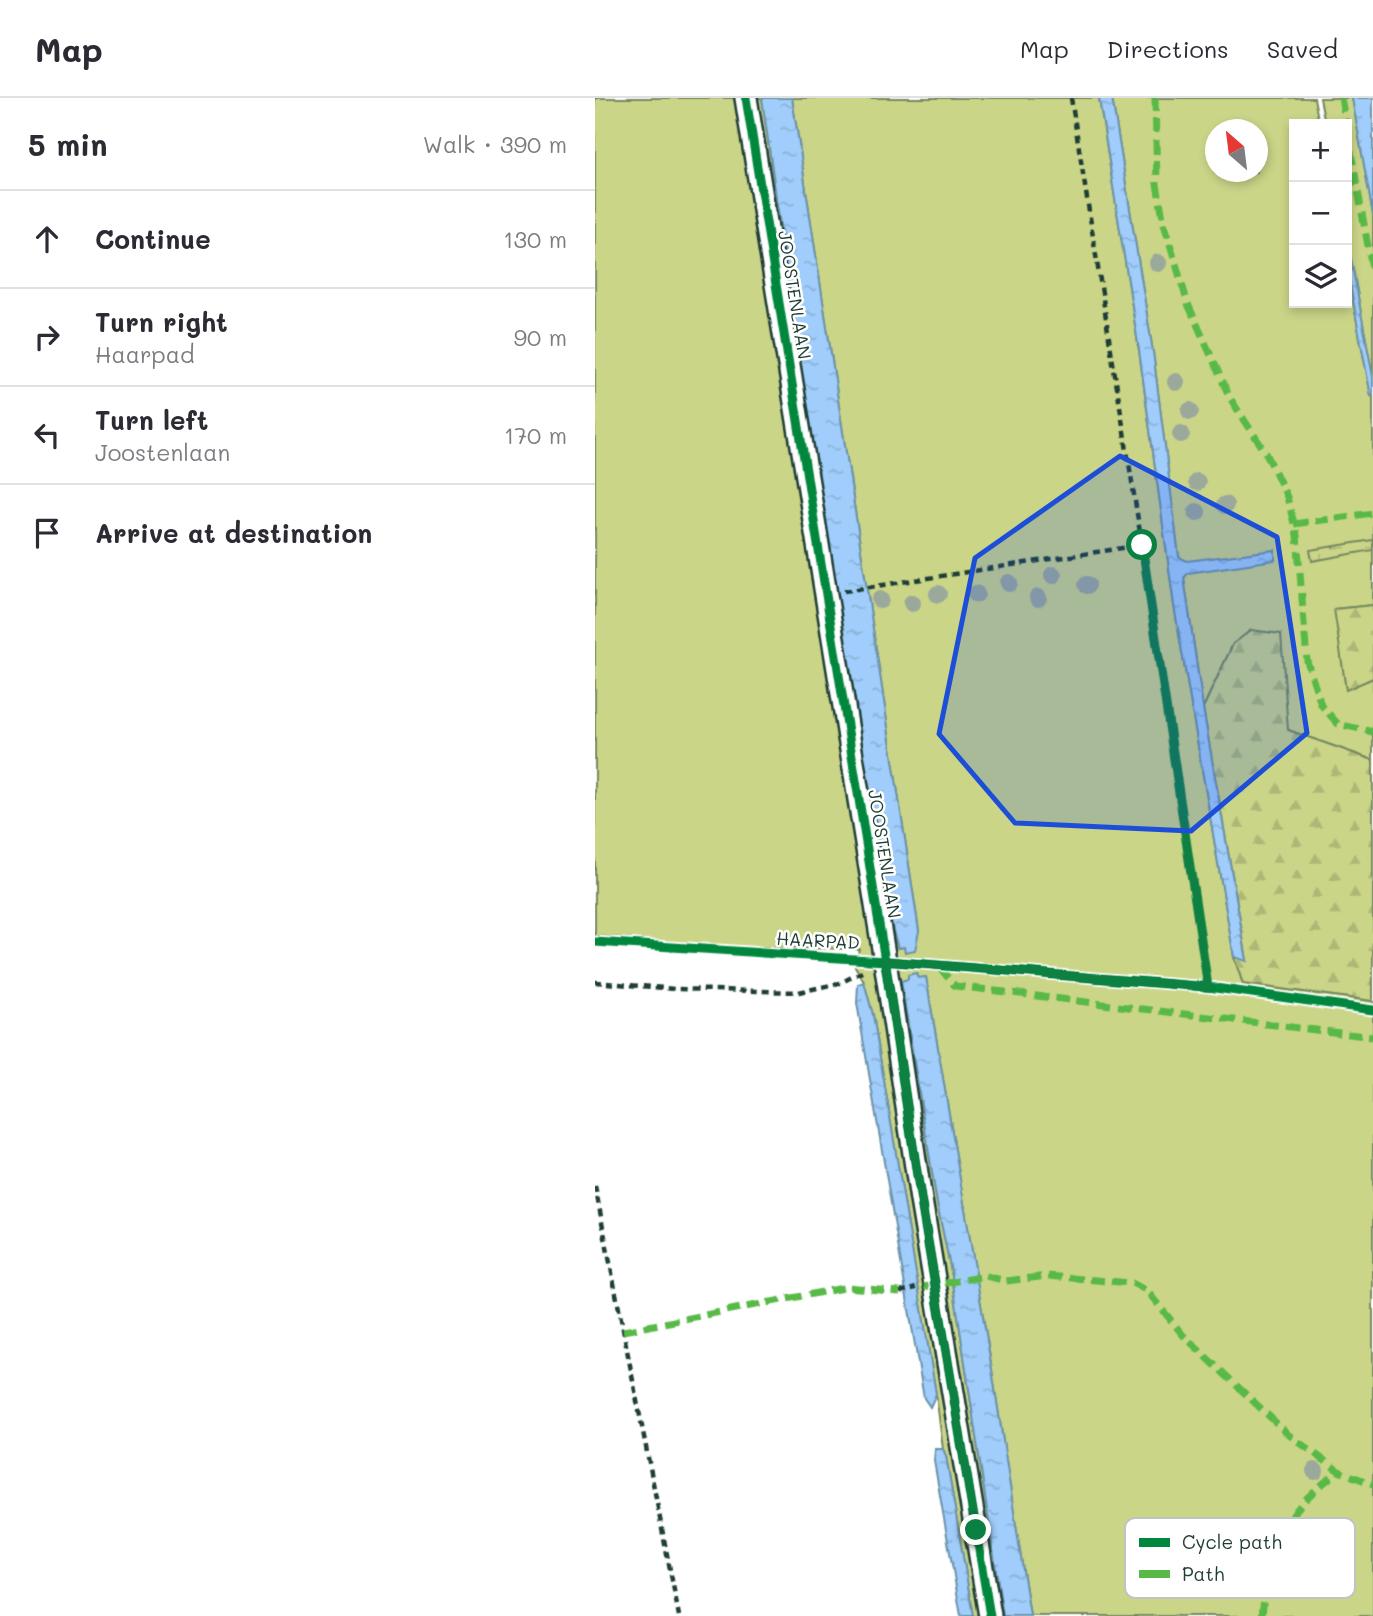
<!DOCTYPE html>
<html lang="en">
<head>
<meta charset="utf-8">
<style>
  body { margin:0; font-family:Mali,sans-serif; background:#f7f7f7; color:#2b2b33 }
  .controls { position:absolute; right:21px; top:21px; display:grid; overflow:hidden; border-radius:0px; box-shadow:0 4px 10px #0003 }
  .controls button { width:63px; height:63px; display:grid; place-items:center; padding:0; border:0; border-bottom:2px solid #e1e1e2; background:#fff; color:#2b2b33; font:35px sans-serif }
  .compass { position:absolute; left:610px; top:21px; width:63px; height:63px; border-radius:50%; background:#fff; box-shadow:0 4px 10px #0003; rotate:332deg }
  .stop { position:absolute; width:21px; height:21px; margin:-16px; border:5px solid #0b8043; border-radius:50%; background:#fff }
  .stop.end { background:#0b8043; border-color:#fff; box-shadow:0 2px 7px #0008 }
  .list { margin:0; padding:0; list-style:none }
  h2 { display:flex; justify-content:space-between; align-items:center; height:91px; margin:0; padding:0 28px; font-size:30px }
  h2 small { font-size:23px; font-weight:400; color:#7c7c81 }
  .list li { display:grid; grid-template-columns:46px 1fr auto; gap:21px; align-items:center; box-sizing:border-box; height:98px; padding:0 28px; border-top:2px solid #e1e1e2 }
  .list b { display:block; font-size:26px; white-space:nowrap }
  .list p { margin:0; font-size:23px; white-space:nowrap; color:#7c7c81 }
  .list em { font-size:23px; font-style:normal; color:#7c7c81 }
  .icon { flex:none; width:38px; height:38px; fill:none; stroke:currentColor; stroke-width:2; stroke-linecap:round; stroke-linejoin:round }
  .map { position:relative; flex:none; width:778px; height:1518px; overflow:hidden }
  header { display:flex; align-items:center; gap:42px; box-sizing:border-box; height:98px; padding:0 35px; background:#fff; border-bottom:2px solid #e1e1e2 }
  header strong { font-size:33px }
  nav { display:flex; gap:38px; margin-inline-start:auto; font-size:24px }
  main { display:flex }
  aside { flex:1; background:#fff }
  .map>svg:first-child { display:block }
  .grass { fill:#cbd588; stroke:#75895e; stroke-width:2; fill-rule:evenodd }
  .forest { fill:url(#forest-firs); stroke:#75895e; stroke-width:2 }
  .wetland { fill:url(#wetland-marsh); stroke:#75895e; stroke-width:2 }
  .water { fill:url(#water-ripples); stroke:#6c93ab; stroke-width:2 }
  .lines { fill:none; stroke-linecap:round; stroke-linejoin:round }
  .minor-casing { stroke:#1f3d34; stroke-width:26 }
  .path { stroke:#1f3d34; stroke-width:4.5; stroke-dasharray:7 5; stroke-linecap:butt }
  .minor { stroke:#fff; stroke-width:21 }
  .quiet { stroke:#58b947; stroke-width:7; stroke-dasharray:14 7; stroke-linecap:butt }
  .cycleway-casing { stroke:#fff; stroke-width:13 }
  .cycleway { stroke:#00873e; stroke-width:9 }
  .tree { fill:#9ba99b }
  .route { stroke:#0b8043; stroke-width:9 }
  .marked { fill:#1d4ed8; fill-opacity:0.2; stroke:#1d4ed8; stroke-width:5; stroke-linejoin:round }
  .labels { text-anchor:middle; stroke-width:5; stroke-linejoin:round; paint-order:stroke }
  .street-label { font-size:18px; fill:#1f3d34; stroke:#fff }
  .key { fill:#fff; stroke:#bcc5c2; stroke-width:2 }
  .key-label { font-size:19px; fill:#1f3d34 }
</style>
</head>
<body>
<header>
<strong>Map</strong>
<nav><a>Map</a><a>Directions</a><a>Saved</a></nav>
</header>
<main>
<aside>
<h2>5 min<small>Walk · 390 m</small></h2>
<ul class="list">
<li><svg class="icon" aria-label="ahead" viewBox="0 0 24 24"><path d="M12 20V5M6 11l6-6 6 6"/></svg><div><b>Continue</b></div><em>130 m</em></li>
<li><svg class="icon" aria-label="right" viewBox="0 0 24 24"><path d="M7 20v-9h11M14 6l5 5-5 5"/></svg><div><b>Turn right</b><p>Haarpad</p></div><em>90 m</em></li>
<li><svg class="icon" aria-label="left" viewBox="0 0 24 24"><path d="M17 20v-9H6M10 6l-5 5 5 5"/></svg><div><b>Turn left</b><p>Joostenlaan</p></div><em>170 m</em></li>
<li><svg class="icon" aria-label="arrive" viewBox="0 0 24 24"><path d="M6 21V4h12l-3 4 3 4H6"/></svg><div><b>Arrive at destination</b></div></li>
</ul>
</aside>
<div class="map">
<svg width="778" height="1518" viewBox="0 0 778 1518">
  <defs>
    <pattern id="forest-firs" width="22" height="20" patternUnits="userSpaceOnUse" patternTransform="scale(1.75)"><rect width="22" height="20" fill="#cbd588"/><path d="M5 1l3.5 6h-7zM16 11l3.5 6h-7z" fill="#aeb876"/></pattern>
    <pattern id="wetland-marsh" width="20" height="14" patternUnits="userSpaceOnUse" patternTransform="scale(1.75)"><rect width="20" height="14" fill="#cbd588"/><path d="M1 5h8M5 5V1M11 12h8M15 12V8" fill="none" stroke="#aeb876"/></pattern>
    <pattern id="water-ripples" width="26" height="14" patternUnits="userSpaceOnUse" patternTransform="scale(1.75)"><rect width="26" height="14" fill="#a0cdfb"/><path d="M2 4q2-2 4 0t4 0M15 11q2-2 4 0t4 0" fill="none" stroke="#89b1d8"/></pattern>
  </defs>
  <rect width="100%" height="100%" fill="#fff"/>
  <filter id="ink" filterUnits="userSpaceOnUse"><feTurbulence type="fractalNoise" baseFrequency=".0143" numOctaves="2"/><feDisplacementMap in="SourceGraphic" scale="14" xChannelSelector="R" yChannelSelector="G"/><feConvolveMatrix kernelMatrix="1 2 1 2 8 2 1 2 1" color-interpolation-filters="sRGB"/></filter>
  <g filter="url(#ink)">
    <g class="grass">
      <path d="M0,0h167l48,338 83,495 5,17 6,-1 1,4 14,-20 -127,-833h307l40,252 35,255 60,352 9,27 130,17v615h-343l-38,-246 -66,-393 -25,4 36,222 15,73 51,340h-30l-27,-160 -3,-7 -7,-55 -63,-379 -9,-33 -9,-16 4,-17 -118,-2 -146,-11z"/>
      <path d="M517,0h202l5,26h-25v179h53v-34l24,127 2,-1v210l-38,4 11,80 27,-11v82l-85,-30 -55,-86 -30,64 -19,-130 4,-5 -1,-12 -8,-3 -26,-206zM620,32h42v42h-42z"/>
      <path d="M725,0h32l21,117v162l-26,-139v-114h-22z"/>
    </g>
    <g class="forest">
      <path d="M778,507v73l-27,12 -12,-81z"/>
      <path d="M656,532l30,4 7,96 85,30v241l-130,-17 -9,-27 13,3 -44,-252 30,-64z"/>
    </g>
    <path class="wetland" d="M778,442v10l-61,11 -2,-11z"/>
    <g class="water">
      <path d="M167,0h30l127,833 -4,19 -10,2 -1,-5 -6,1 -5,-17 -83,-495z"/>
      <path d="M504,0h13l41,254 26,205 8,4 88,-11v10l-87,13 -4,5 19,130 44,253 -13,-4 -60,-352 -35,-255z"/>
      <path d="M757,0h21v117z"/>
      <path d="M752,140l26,139v18l-2,1 -24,-127z"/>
      <path d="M321,875l2,5 8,-1 66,393 38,246h-27l-51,-340 -15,-73 -36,-222 7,-2v-4z"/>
      <path d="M269,884l9,33 63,379 -6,13 -6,-9 -67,-395 1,-19z"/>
      <path d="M340,1351h8l3,7 27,160h-12l-27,-155z"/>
    </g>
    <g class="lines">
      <defs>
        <path id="minor" d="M151,0l139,863 36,239 69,416"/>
      </defs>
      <use href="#minor" class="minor-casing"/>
      <g class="path">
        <path d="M476,0l71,447 66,442"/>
        <path d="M249,493l298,-46"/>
        <path d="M0,884l80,7 124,3 41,-9 26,-13"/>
        <path d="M0,1088l84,430"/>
        <path d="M305,1194l16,-4"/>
      </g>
      <use href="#minor" class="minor"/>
      <g class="quiet">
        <path d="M560,0l2,86 7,40 24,80 42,94 36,55 21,44 10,38 10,126 14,44 17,19 35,8"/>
        <path d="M746,0l5,26"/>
        <path d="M752,32l26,144"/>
        <path d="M699,426l79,-11"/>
        <path d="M344,869l16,19 418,51"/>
        <path d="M329,1189l62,-11 20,5 42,-5 84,7 15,8 36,44 106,100 50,36 34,13"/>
        <path d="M28,1233l225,-44 52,5"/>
        <path d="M667,1518c3,-36 12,-74 33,-104 11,-16 29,-29 44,-41"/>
      </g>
      <defs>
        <g id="cycleway">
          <path d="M151,0l139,863 36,239 69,416"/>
          <path d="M0,844l290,19 323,26 165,23"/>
        </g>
      </defs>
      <use href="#cycleway" class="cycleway-casing"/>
      <use href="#cycleway" class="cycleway"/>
    </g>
    <g class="tree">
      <circle cx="563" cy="165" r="9"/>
      <circle cx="581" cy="284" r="9"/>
      <circle cx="595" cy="313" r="9"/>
      <circle cx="586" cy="336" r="9"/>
      <circle cx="602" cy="384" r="9"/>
      <circle cx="630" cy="407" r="9"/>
      <circle cx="602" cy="414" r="9"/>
      <circle cx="458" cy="477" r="9"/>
      <circle cx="414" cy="485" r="9"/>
      <circle cx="492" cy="487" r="9"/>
      <circle cx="343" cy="496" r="9"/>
      <circle cx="381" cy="496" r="9"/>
      <circle cx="443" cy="500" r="9"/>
      <circle cx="285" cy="502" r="9"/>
      <circle cx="317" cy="505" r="9"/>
      <circle cx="720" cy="1373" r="9"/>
    </g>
  </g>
  <g class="lines" filter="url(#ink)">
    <path class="route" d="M381,1432l-55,-330 -36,-239 323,26 -66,-442"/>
  </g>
  <path class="marked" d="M525,358l157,81 30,196 -116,98 -176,-8 -76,-89 36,-176z"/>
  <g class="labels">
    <g class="street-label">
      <text transform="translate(199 197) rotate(81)" y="6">JOOSTENLAAN</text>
      <text transform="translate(289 756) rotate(81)" y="6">JOOSTENLAAN</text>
      <text transform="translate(223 843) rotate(3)" y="6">HAARPAD</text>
    </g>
  </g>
  <rect x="530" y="1420" width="230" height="80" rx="10" class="key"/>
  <rect x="544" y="1440" width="31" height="9" fill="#00873e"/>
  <rect x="544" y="1472" width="31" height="8" fill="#58b947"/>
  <g class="key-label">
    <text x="587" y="1451">Cycle path</text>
    <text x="587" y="1483">Path</text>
  </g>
</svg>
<div class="controls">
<button>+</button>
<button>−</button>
<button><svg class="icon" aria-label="layers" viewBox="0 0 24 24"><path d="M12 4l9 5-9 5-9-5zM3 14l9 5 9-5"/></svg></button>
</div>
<svg class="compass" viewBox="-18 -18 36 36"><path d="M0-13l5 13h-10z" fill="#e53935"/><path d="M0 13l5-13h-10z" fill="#7c7c81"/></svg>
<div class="stop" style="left:547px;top:447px"></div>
<div class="stop end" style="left:381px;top:1432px"></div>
</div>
</main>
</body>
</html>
